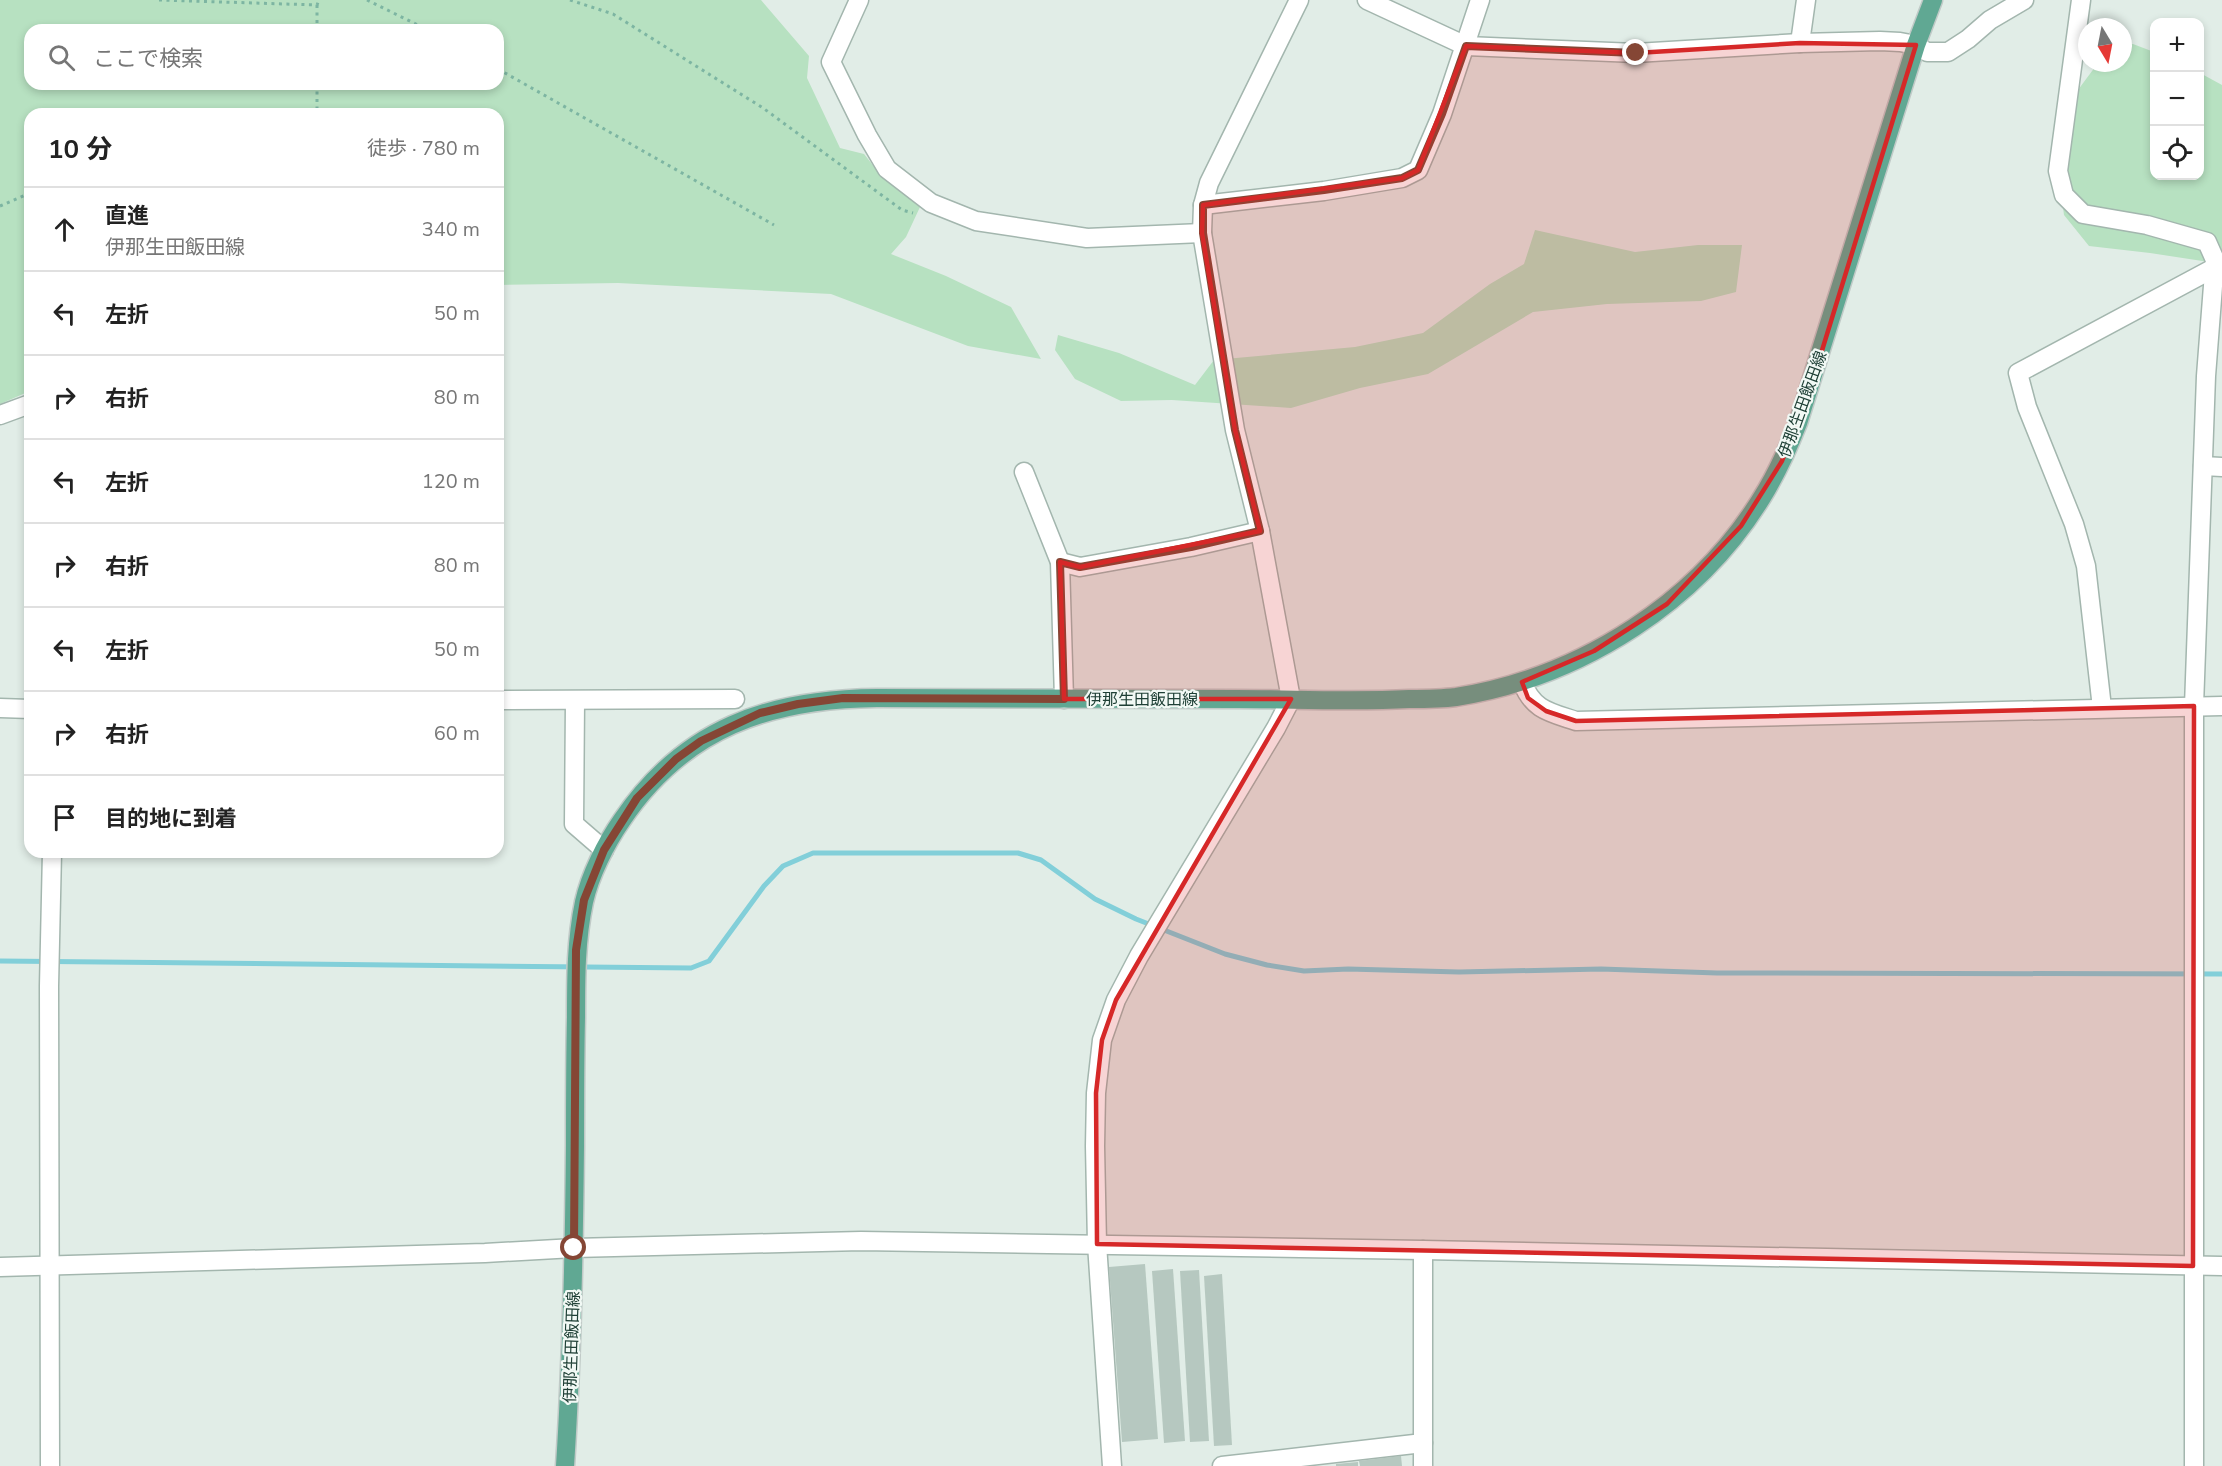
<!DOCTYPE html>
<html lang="ja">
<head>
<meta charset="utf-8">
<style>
  body { margin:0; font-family:"Nunito Sans","Noto Sans JP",sans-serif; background:#f6f6f6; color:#222 }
  .controls { position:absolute; right:18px; top:18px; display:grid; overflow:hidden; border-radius:12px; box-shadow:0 3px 9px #0003 }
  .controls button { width:54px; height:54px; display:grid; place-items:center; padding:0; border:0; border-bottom:2px solid #e0e0e0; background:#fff; color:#222; font:30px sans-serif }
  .compass { position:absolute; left:2078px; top:18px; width:54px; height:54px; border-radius:50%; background:#fff; box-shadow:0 3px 9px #0003; rotate:170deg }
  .stop { position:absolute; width:18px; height:18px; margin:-14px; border:4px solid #854635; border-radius:50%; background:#fff }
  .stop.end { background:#854635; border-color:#fff; box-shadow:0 2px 6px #0008 }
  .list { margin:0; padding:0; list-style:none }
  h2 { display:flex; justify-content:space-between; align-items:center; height:78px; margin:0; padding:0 24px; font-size:26px }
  h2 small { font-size:20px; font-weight:400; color:#767676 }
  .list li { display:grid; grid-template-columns:39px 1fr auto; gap:18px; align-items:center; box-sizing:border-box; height:84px; padding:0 24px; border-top:2px solid #e0e0e0 }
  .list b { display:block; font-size:22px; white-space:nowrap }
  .list p { margin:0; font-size:20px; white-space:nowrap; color:#767676 }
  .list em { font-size:20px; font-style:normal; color:#767676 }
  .icon { flex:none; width:33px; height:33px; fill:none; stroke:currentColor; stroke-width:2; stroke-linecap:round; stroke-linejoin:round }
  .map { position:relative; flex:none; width:2222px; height:1466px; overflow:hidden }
  .search { position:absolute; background:#fff; box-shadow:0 3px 9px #0003; left:24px; top:24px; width:480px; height:66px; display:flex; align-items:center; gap:15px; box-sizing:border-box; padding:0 21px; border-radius:18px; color:#767676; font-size:22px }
  .panel { position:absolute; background:#fff; box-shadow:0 3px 9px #0003; left:24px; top:108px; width:480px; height:750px; border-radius:18px }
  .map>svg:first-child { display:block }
  .green { fill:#b7e1c1; fill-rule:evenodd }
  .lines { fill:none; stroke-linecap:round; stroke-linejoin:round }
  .stream { stroke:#82cfd9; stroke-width:5 }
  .building { fill:#b6c8c0 }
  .minor-casing { stroke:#a3b6ae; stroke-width:21 }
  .tertiary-casing { stroke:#a3b6ae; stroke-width:21 }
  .primary-casing { stroke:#c0cac7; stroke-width:21 }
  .path { stroke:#7db5a2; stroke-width:3; stroke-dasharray:3 4.5; stroke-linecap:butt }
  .minor { stroke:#fff; stroke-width:18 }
  .tertiary { stroke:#fff; stroke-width:18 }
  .primary { stroke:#60a893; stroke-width:18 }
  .route { stroke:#854635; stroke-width:8 }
  .marked { fill:#d62828; fill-opacity:0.2; stroke:#d62828; stroke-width:4.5; stroke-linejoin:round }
  .labels { text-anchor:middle; stroke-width:4.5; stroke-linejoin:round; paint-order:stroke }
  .street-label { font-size:16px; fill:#1f4036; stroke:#f2f9f5 }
</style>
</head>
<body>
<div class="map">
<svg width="2222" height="1466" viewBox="0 0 2222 1466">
  <rect width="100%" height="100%" fill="#e1ede7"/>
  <g class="green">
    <path d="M0,0h761l48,56 -2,22 33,70 24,6 15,19 41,34 -14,30 -15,17 55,22 65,31 30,52 -73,-13 -137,-52 -213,-11 -120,2v-171h-468v277l-30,13zM30,30h468v54h-468z"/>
    <path d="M2133,44l21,8v124h46v-103l22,12v179l-72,-11 -61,-7 -25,-31 -4,-31 12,-86 26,-35h25v-18z"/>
    <path d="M1535,230l100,22 63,-7h44l-6,47 -35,9 -94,3 -74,8 -105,62 -68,14 -69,20 -119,-8 -51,1 -46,-22 -20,-29 3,-15 61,18 76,32 19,-25 141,-13 68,-14 67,-49 34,-20z"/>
  </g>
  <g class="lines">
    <path class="stream" d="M0,961l691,7 18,-7 55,-75 19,-20 30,-13h205l23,7 54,39 41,20 89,35 42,11 37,6 44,-2 111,3 142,-3 116,4 505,1"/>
  </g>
  <g class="building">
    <path d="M1145,1264l13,175 -36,3 -13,-175z"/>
    <path d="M1173,1269l12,172 -21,2 -12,-172z"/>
    <path d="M1199,1270l10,171 -19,1 -10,-171z"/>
    <path d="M1222,1274l10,171 -18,1 -10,-170z"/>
    <path d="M1401,1456l1,10h-42l-1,-5z"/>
    <path d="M1358,1462v4h-22v-2z"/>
  </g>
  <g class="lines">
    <defs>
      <g id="minor">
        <path d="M859,0l-28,62 36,73 20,34 44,34 45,18 111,17 115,-5"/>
        <path d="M1367,0l99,46 170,7 164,-10 80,-2 20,1 16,3 11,7h21l20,-13 22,-19 34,-20"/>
        <path d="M2081,0l-23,171 6,24 19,19 64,11 60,17 8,18 -9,116 -12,330v760"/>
        <path d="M1800,43l6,-43"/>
        <path d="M1203,205l121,-14 78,-13 16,-8 24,-56 38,-114"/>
        <path d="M0,415l30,-11"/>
        <path d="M2203,466l19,1"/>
        <path d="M1024,472l36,90 4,137"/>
        <path d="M1060,562l20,5 111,-20 69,-16"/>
        <path d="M1522,682c11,28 27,30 54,39l646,-15"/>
        <path d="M498,700l237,-1"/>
        <path d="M575,701l-1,123 30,26"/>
        <path d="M0,708l30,1"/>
        <path d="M2102,708l-16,-142 -12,-42 -47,-117 -9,-34 196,-105"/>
        <path d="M50,1466l-1,-480 3,-134"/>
        <path d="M1112,1466l-15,-222 -2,-98 1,-53 6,-53 14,-40 23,-44 137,-228 15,-29 -31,-168 -25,-101 -33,-197 1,-28 6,-22 90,-183"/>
        <path d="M1222,1466l201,-23"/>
        <path d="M1423,1466v-216"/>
      </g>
      <path id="tertiary" d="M0,1267l485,-14 89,-5 287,-7 562,9 799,16"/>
      <path id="primary" d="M565,1466c7,-107 9,-213 10,-320 0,-43 0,-86 1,-129 0,-39 0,-77 8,-115 6,-27 22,-59 38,-82 62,-92 147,-121 255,-122 120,1 240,1 360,1 57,0 114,3 172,0 15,0 31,0 47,-2 125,-20 246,-96 311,-208 12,-21 22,-43 31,-66l118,-378 17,-45"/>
    </defs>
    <use href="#minor" class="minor-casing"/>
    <use href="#tertiary" class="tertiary-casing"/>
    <use href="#primary" class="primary-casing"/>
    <g class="path">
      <path d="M159,0l158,5 2,-5"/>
      <path d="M367,0l61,30"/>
      <path d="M570,0l43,14 150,94 139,102 11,3"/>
      <path d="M317,5v25"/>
      <path d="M498,69l276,156"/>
      <path d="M317,84v30"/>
      <path d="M0,206l30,-13"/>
    </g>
    <use href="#minor" class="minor"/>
    <use href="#tertiary" class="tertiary"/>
    <use href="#primary" class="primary"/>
  </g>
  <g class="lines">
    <path class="route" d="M574,1248l2,-298 8,-50 20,-50 33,-52 39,-39 25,-18 59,-28 38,-9 45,-6 221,1 -4,-137 20,5 111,-20 69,-16 -25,-101 -32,-197v-28l121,-15 78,-12 16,-8 24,-56 24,-68 170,7"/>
  </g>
  <path class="marked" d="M1800,43l116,2 -104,338 -30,78 -41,65 -74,78 -73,47 -72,31 6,16 18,13 30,10 618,-15 -1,560 -1096,-22 -1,-151 6,-53 14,-40 175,-301h-227l-4,-137 20,5 180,-36 -25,-101 -33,-197 1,-28 199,-27 16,-8 48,-124 170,7z"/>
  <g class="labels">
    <g class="street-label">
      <text transform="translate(1802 404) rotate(-70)" y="6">伊那生田飯田線</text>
      <text x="1142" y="705">伊那生田飯田線</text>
      <text transform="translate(571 1347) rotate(-88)" y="6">伊那生田飯田線</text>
    </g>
  </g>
</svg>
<div class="controls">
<button>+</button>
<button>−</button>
<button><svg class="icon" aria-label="locate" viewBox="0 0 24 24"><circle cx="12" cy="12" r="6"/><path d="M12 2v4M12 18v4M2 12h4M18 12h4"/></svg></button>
</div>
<svg class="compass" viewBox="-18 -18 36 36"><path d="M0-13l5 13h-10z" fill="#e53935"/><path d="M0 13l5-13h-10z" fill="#767676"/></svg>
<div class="stop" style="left:574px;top:1248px"></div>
<div class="stop end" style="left:1636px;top:53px"></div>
<div class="search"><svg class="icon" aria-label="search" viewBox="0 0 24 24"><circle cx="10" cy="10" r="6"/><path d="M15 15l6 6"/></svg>ここで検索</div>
<section class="panel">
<h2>10 分<small>徒歩 · 780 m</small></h2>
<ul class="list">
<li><svg class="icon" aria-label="ahead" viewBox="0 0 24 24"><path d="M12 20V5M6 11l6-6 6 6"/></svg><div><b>直進</b><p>伊那生田飯田線</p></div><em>340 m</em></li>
<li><svg class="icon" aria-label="left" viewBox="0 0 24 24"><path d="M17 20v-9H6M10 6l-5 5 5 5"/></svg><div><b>左折</b></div><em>50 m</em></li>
<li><svg class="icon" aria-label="right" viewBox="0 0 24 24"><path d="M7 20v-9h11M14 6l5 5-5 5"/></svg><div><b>右折</b></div><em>80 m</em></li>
<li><svg class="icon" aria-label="left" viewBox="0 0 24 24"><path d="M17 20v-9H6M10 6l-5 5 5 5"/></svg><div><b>左折</b></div><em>120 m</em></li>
<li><svg class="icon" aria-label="right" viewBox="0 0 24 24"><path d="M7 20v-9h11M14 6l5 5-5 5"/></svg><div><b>右折</b></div><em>80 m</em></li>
<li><svg class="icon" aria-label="left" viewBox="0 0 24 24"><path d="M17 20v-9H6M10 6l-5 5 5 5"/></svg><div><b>左折</b></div><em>50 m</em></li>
<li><svg class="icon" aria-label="right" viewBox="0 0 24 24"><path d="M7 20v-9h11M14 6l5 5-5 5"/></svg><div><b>右折</b></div><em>60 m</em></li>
<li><svg class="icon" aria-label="arrive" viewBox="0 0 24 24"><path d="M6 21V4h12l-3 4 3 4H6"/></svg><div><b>目的地に到着</b></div></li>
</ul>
</section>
</div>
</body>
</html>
